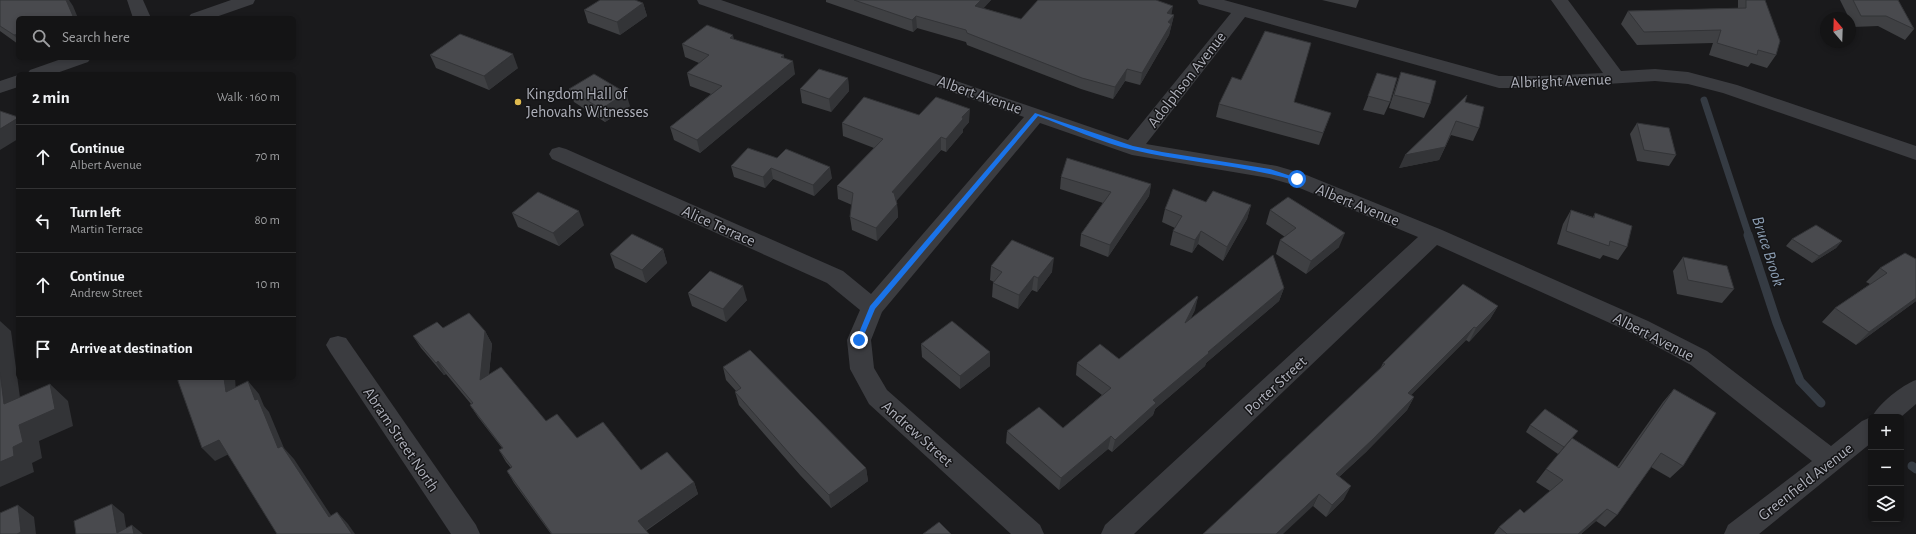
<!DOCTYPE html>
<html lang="en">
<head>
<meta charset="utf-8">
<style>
  body { margin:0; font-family:"Alegreya Sans",sans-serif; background:#212122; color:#f1f3f6 }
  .controls { position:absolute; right:12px; bottom:12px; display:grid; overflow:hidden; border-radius:6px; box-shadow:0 2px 6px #0003 }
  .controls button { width:36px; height:36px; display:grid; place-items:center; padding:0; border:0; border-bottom:1px solid #333334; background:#141415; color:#f1f3f6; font:20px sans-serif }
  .compass { position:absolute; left:1820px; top:12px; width:36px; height:36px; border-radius:50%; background:#141415; box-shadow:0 2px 6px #0003; rotate:341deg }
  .stop { position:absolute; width:12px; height:12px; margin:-9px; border:3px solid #1a73e8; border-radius:50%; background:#fff }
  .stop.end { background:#1a73e8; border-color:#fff; box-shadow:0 1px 4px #0008 }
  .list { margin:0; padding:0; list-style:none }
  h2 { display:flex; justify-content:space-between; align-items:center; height:52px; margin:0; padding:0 16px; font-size:17px }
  h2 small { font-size:13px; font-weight:400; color:#9d9ea0 }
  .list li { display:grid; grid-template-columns:26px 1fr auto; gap:12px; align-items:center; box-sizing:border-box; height:64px; padding:0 16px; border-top:1px solid #333334 }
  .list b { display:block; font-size:15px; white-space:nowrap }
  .list p { margin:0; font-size:13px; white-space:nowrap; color:#9d9ea0 }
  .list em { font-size:13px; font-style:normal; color:#9d9ea0 }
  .icon { flex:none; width:22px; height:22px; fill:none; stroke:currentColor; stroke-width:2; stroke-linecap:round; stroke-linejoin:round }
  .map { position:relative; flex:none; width:1916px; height:534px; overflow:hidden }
  .search { position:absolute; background:#141415; box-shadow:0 2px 6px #0003; left:16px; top:16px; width:280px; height:44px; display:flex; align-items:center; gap:10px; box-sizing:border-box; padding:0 14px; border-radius:6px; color:#9d9ea0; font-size:15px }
  .panel { position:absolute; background:#141415; box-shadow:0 2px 6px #0003; left:16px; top:72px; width:280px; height:308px; border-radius:6px }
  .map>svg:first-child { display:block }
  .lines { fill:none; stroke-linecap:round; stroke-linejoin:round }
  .stream-far1 { stroke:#353b43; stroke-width:7 }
  .stream { stroke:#353b43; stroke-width:9 }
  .minor { fill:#3b3c40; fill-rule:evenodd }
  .wall { fill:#3f4043 }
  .shaded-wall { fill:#333437 }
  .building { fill:#494a4e; stroke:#333437 }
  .route { fill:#1a73e8 }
  .poi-dot { fill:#dfba4f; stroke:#151517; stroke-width:1.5 }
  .labels { text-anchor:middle; stroke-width:3; stroke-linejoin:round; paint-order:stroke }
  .street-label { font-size:16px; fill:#aeb0ba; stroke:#151517 }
  .poi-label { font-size:16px; fill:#aeb0ba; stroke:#151517; text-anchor:start }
  .water-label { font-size:17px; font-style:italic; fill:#899bb0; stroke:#151517 }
</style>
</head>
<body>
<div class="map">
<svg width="1916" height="534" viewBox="0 0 1916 534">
  <rect width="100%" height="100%" fill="#1a1a1c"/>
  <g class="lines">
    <path class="stream-far1" d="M1704,100l45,136"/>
    <g class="stream">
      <path d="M1748,235l29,88 23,58 21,22"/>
      <path d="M1912,466l4,3"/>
    </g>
    <g class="minor">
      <path d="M127,0h16l8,18h-18z"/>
      <path d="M231,0h24l-2,4 -40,14h-25l3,-4z"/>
      <path d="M697,0h24l407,140 103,-127 -32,-9 -2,-4h27l275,76h43l61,-3 -52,-73h17l53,71 34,-2 33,3 49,13 179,61v14l-193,-67 -35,-9 -33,-3 -113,7h-43l-254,-71 -99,127 131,22 27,8 138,56 206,91 59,30 124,95 31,-25 9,-4v26l-112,91h-35l4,-9 84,-64 -121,-96 -59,-32 -195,-88 -303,289h-33l4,-9 313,-288 -128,-53 -21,-6 -137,-23 -92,-32 -158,189 -11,28 3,28 13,22 153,135 4,9h-33l-142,-130 -19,-35 -3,-29 13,-30 -33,-27 -275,-124 -3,-5 3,-5 7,-2 7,2 277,122 28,23 153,-177 -325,-113z"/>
      <path d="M64,58h27l-3,4 -34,12h-27l3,-4z"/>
      <path d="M18,75v12l-18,6v-12z"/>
      <path d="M338,336l8,2 130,187 4,9h-29l-121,-182 -4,-7 4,-7z"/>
      <path d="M1916,380v24l-15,13h-29c6,-13 30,-32 44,-37z"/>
    </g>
  </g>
  <g class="wall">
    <path d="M0,0l73,6 -55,12v26l-18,-13z"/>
    <path d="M826,0h165l-8,8 38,11 151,-5 2,1 -5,20 -29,50 -15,-4 -12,18 -32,-10 -114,-44 -1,-3 -49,-14 -4,4 -87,-30z"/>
    <path d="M1322,0h37l-3,8z"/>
    <path d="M1738,0h27l11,55 -9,13 -16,-5 -3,4 -39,-12 4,-12 -76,2 -16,-21 7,-13 110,-3z"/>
    <path d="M1840,0h58l16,29 -9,11 -27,-14 -25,1 -3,-7v-2h-1z"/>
    <path d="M643,3l4,13 -27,19 -32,-12 -4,-13z"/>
    <path d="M734,40l50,15v3l11,16 -95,79 -26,-13 -4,-13 41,-33 -21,-8 -3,-13 12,-10 -14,-6 -3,-13z"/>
    <path d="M430,55l88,13 -29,22 -53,-22z"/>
    <path d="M1401,72l29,32 -6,14 -35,-10 7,-22z"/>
    <path d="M1377,73l13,29 -6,13 -21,-5z"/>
    <path d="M848,78l1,13 -18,21 -29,-9 -2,-14z"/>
    <path d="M569,89l61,17 -25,16 -31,-20z"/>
    <path d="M1294,102l37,11 -12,32 -103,-28 3,-13z"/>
    <path d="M1465,102l14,26 -6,13 -22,-6 -12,25 -40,8z"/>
    <path d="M919,115l50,7 -6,7v3l-17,20 -5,-2 -45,50 1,4 1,13 -21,24 -25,-11 -2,-13 2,-12 -14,-6 -1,-13 37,-38 -31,-12 -1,-13z"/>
    <path d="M1637,123l39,32 -7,11 -32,-5 -7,-27z"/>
    <path d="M777,158l55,20 -18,18 -41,-17 -8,9 -31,-11 -3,-11z"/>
    <path d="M1061,177l90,7 -2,12 -41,61 -28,-11 1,-12 22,-31 -43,-14z"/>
    <path d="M1206,202l45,3 -4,14 -24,42 -25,-17 -6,9 -22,-8 3,-14 2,-3 -13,-6 3,-13z"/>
    <path d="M1270,210l69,37 -33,27 -30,-20 4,-14 5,-3 -19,-13z"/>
    <path d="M1571,210l22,7 2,-4 32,34 -9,13 -15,-5 -3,4 -43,-15 6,-20z"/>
    <path d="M512,213l72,12 -25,21 -41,-19z"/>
    <path d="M1792,239l50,2 -6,7 -24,15 -26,-17z"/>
    <path d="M663,249l4,14 -21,20 -31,-15 -5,-14z"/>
    <path d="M1683,257l51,32 -12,14 -45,-9 -4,-23z"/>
    <path d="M1916,259v42l-60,44 -34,-23 13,-14 35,-24 -4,-2 14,-14z"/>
    <path d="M991,266l61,6 -15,20 -5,-2 -14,19 -26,-12 1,-14 1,-1 -4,-2z"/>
    <path d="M1284,288l-5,13 -73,62 -1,3 -50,43 -2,6 -41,37 -4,-3 -49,41 -53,-47 1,-12 56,-3 39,-33 -26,-20 1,-12 42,-4 76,-49 -5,9z"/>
    <path d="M688,293l59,7 -21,22 -34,-16z"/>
    <path d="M1498,306l-8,13 -21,23 -3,-2 -55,55 3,2 -7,13 -41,42 -27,25 5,22 -18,18 -13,-11 70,-143z"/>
    <path d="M443,328l42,3 7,13 -3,30 57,47 31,17 64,32 53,12 4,12 -52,37 3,3h-98l-37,-51 -7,-12 4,-3 -5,-6 -7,-12 3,-2 -24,-31 -8,-12 1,-1 -25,-30 -2,1 -23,-27 -8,-12z"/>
    <path d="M921,344l69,22 -30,23 -38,-32z"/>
    <path d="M723,367l143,101 2,13 -37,27 -31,-33 -61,-70 -4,-13 1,-1 -10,-11z"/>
    <path d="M1674,389l9,77 -13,12 -19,-11 -34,48 -12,12 -9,-6 -15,13h-87l5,-7 25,-14 26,-22 -14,-9 10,-13 71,-2 46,-65z"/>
    <path d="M1530,425l48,6 -20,23 -32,-22z"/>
  </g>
  <g class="shaded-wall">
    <path d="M66,0h3l4,6 5,12h-11z"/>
    <path d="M981,0h10l-16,18v-12z"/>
    <path d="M643,3l4,13 -27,19 -3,-13z"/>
    <path d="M1173,6l-2,11 -4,-4z"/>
    <path d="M1174,15l-5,20 -29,50 2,-12 26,-51z"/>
    <path d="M916,16l1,12 -4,4 -1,-12z"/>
    <path d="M18,34v6l-4,-5z"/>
    <path d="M733,35l3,13 -6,-10z"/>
    <path d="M513,54l5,14 -29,22 -5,-14z"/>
    <path d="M784,55l1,12 8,-6 2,13 -95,79 -3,-13z"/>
    <path d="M1127,69l-2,12 -12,18 2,-12z"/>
    <path d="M848,78l1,13 -18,21 -2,-13z"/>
    <path d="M626,93l4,13 -25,16 -4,-13z"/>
    <path d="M970,109l-1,13 -6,7v3l-17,20v-13l16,-22z"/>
    <path d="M18,118v21l-18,11v-21z"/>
    <path d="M941,137v13l-48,55 -1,-13z"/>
    <path d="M1445,147l-6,13 -40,8 6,-13z"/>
    <path d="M830,167l2,11 -18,18 -1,-11z"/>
    <path d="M771,168l2,11 -8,9 -2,-11z"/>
    <path d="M1151,184l-2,12 -41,61 2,-12z"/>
    <path d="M897,204l1,13 -21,24 -1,-13z"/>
    <path d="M1251,205l-4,14 -24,42 4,-14z"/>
    <path d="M579,211l5,14 -25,21 -6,-13z"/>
    <path d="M1201,231l-3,13 -6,9 3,-13z"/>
    <path d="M1345,233l-6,14 -33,27 5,-13z"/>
    <path d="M1842,241l-6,7 -24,15 7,-7z"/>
    <path d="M663,249l4,14 -21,20 -4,-13z"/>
    <path d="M1054,258l-2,14 -15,20 1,-14z"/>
    <path d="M1034,276l-2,14 -14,19 1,-14z"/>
    <path d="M743,286l4,14 -21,22 -3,-13z"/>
    <path d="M1284,288l-5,13 -73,62 -1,3 -50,43 -2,6 -41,37 3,-12 38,-40 55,-48z"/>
    <path d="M1198,297l-3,13 -13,26 3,-13z"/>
    <path d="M1916,298v3l-60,44 13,-13z"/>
    <path d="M1498,306l-8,13 -21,23 7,-14z"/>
    <path d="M0,321l11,10 12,89 -19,-16 -4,-32z"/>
    <path d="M1474,327l-8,13 -66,66 8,-13z"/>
    <path d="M485,331l7,13 -5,48 -7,-12z"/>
    <path d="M990,352v14l-30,23v-13z"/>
    <path d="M438,361l8,13 -2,1 -8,-12z"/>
    <path d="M224,378h11l2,27 -11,-13z"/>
    <path d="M248,381l11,13 5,12 5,6 15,36 10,11 46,70 -11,-12 -51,-69 -23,-48z"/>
    <path d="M50,384l18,17 5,25 -34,15 3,17 -10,5 2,9 -34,15v-25l13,-15 6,-22z"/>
    <path d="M1414,397l-7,13 -41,42 -37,34 7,-12z"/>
    <path d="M1111,436l-3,13 -49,41 2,-12z"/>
    <path d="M219,440l12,13 -16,8 -13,-13z"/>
    <path d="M866,468l2,13 -37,27 -2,-13z"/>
    <path d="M694,482l4,12 -55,38 -5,-11z"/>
    <path d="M1351,486l-7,13 -18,18 6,-12z"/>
    <path d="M1319,494l-6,12 -30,28h-7z"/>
    <path d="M112,504l12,10 3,20 -10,-1z"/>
    <path d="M18,505l16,12 2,17h-19z"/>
    <path d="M1607,509l-11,12 -15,13h-3z"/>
    <path d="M337,512l11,12 7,10h-3z"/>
    <path d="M132,525l11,9h-9z"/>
  </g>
  <g class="building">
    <path d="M0,0h66l7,16 -6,2h-49v16l-4,1 -14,-9z"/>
    <path d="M600,0h35l8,3 -26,19 -33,-12z"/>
    <path d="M854,0h127l-6,6 46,13 17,-19h118l17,6 -6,7 7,2 -6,7 3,2 -29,49 -15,-4 -12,18 -33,-9 -115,-45 -1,-3 -50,-14 -4,4z"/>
    <path d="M1746,0h19l15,41 -4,14 -18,-5 -1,5 -40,-12 4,-13 -77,2 -16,-21 118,-3z"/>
    <path d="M1853,0h45l16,29 -28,-13h-25z"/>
    <path d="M707,25l26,10 -3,3 54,17 -3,2 12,4 -96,79 -27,-13 52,-41 -35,-13 22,-18 -27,-11z"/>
    <path d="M1265,31l46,12 -17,59 37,11 -8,20 -104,-29 13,-27 9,3z"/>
    <path d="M460,34l53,20 -29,22 -54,-21z"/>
    <path d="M819,69l29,9 -19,21 -29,-10z"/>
    <path d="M1401,72l35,9 -6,23 -36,-9z"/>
    <path d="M1377,73l20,5 -7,24 -22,-6z"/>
    <path d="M594,74l32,19 -25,16 -32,-20z"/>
    <path d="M1467,95l-2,7 19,5 -5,21 -23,-7 -11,26 -40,8z"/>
    <path d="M864,97l55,18 17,-18 34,12 -8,8 1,2 -17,20 -5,-2 -49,55 2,1 3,11 -21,24 -26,-11 3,-24 -16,-7 46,-47 -41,-16z"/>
    <path d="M0,111l18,6v1l-18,11z"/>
    <path d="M1637,123l32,5 7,27 -32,-5z"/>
    <path d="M748,148l29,10 9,-9 44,18 -17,18 -42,-17 -8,9 -32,-11z"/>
    <path d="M1067,158l84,26 -41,61 -29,-11 30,-42 -50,-15z"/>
    <path d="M1173,189l33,13 7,-11 38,14 -24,42 -26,-16 -6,9 -22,-9 9,-15 -17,-7z"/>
    <path d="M538,192l41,19 -26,22 -41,-20z"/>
    <path d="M1288,197l57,36 -34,28 -31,-21 16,-12 -26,-18z"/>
    <path d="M1571,210l23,8 1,-5 37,13 -5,21 -17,-6 -1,5 -43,-15z"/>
    <path d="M1816,225l26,16 -23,15 -27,-17z"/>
    <path d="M632,234l31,15 -21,21 -32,-16z"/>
    <path d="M1012,240l42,18 -16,20 -4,-2 -15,19 -26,-12 9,-11 -11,-6z"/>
    <path d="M1905,253l11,6v39l-47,34 -34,-24 52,-35 -7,-5z"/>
    <path d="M1273,255l11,33 -76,64 1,1 -56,47 3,3 -41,37 -4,-4 -50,42 -54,-47 32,-24 24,21 48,-40 -34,-25 23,-19 19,15 78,-63 1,1 -13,26z"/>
    <path d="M1683,257l44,9 7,23 -46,-9z"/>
    <path d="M710,271l33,15 -20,23 -35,-16z"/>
    <path d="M1463,284l35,22 -22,22 -2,-1 -66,66 6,4 -41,42 -37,35 15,12 -19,19 -13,-11 -43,40h-73l182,-170 -2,-1z"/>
    <path d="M469,313l16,18 -5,49 21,-13 45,54 11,-7 20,24 26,-16 38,48 26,-18 27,30 -56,39 11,13h-97l-45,-63 5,-4 -13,-17 4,-2 -33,-43 3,-2 -35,-42 -2,2 -23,-27 24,-14 6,6z"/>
    <path d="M952,321l38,31 -30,24 -39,-32z"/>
    <path d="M750,350l116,118 -37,27 -32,-33 -62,-70 6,-4 -18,-21z"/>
    <path d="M0,372l4,32 46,-20 5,25 -36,16 4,17 -10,5 1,9 -14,6z"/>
    <path d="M178,378h46l2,14 22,-11 7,19 3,-1 20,49 4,-2 47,71 8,-5 15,22h-75l-58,-94 -17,8 -24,-67z"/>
    <path d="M1674,389l42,24 -33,53 -22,-13 -44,62 -10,-6 -29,25h-71l-8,-7 21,-18 4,4 39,-33 -17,-11 26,-31 47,30z"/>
    <path d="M1545,409l33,22 -14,16 -34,-22z"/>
    <path d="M112,504l5,29 15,-8 2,9h-58l-2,-13z"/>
    <path d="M18,505l3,27 -4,2h-17v-21z"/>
    <path d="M939,522l12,12h-28z"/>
  </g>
  <path class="route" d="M1035,113l98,33 29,6 108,17 30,10 -3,2c-53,-16 -110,-18 -164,-31 -31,-7 -65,-23 -95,-34l-163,193 -14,33h-4l-1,-2 14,-34z"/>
  <circle class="poi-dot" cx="518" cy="102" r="4"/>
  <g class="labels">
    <g class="street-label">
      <text transform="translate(1186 79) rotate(-52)" y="6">Adolphson Avenue</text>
      <text transform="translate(1561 80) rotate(-2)" y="6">Albright Avenue</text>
      <text transform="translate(980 94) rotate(19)" y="6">Albert Avenue</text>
      <text transform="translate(1358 204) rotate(22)" y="6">Albert Avenue</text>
      <text transform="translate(719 225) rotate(24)" y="6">Alice Terrace</text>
      <text transform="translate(1654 336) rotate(27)" y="6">Albert Avenue</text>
      <text transform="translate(1275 385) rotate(-43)" y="6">Porter Street</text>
      <text transform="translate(918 433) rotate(42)" y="6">Andrew Street</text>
      <text transform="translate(402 439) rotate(56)" y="6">Abram Street North</text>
      <text transform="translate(1805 481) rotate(-38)" y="6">Greenfield Avenue</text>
    </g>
    <g class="poi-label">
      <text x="526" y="99">Kingdom Hall of<tspan x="526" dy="18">Jehovahs Witnesses</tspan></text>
    </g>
    <g class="water-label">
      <text transform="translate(1769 251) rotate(72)" y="6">Bruce Brook</text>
    </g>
  </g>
</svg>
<div class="controls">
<button>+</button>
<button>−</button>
<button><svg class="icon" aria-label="layers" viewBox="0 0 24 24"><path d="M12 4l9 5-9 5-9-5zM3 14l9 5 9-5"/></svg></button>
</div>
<svg class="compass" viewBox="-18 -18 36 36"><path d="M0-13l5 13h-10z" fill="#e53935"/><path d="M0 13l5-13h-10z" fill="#9d9ea0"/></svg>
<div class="stop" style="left:1297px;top:179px"></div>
<div class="stop end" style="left:859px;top:340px"></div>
<div class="search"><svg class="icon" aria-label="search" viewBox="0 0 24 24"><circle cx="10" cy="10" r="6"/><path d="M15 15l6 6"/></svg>Search here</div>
<section class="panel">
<h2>2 min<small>Walk · 160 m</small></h2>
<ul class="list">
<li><svg class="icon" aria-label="ahead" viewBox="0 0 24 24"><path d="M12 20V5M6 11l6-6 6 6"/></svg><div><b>Continue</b><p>Albert Avenue</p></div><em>70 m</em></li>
<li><svg class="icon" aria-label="left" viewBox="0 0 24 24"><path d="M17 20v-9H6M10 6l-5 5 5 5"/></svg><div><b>Turn left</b><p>Martin Terrace</p></div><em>80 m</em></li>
<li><svg class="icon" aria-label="ahead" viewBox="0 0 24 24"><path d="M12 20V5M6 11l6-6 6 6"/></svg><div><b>Continue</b><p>Andrew Street</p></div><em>10 m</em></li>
<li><svg class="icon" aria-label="arrive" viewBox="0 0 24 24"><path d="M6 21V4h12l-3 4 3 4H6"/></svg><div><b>Arrive at destination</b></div></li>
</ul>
</section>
</div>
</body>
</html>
